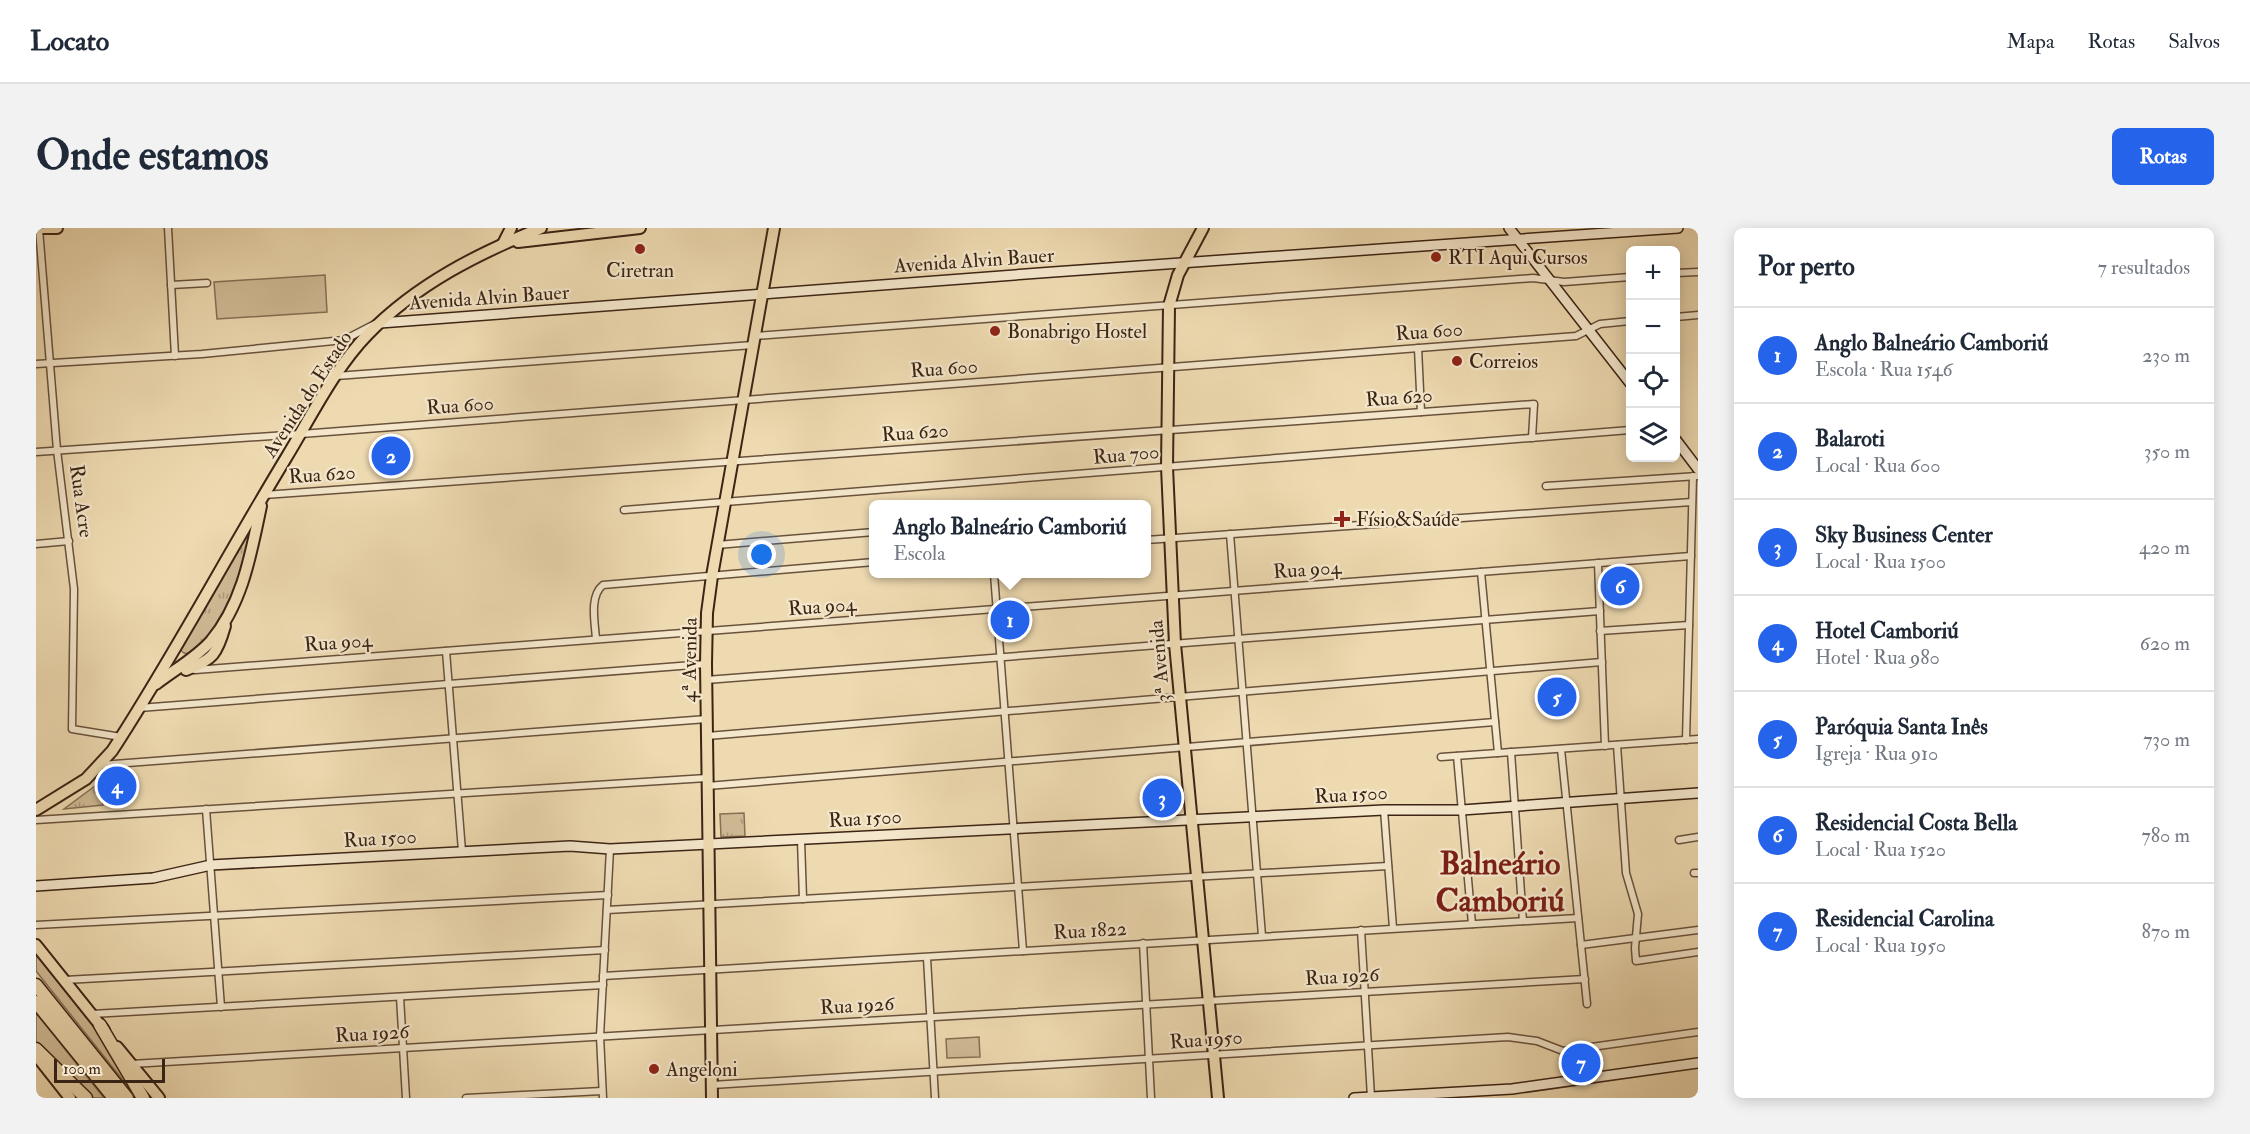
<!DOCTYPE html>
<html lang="pt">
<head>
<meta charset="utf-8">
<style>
  body { margin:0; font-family:"IM FELL Double Pica",serif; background:#f2f2f3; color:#1f2937 }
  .controls { position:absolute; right:18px; top:18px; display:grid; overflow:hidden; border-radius:9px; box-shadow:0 3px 15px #0003 }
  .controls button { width:54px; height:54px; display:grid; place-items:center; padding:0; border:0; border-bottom:2px solid #e0e1e3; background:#fff; color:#1f2937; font:30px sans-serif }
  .scale { position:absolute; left:18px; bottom:15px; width:111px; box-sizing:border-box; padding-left:6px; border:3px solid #3c2415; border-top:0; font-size:16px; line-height:21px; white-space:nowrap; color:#3c2415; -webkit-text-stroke:4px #f4e7cc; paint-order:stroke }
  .you { position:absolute; left:726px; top:327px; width:21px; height:21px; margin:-15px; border:4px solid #fff; border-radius:50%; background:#1a73e8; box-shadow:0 0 0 9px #1a73e833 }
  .badge { display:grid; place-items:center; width:39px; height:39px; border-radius:50%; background:#2563eb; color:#fff; font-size:20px; font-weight:700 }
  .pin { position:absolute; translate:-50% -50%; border:3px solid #fff; box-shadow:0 2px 6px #0006 }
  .popup { position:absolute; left:833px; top:272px; width:282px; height:78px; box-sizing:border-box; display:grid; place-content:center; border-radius:9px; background:#fff; filter:drop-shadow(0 2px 4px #0005); font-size:20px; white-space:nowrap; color:#747a83 }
  .popup b { font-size:22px; color:#1f2937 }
  .popup::after { content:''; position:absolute; left:50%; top:100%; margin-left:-12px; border:12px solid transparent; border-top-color:#fff }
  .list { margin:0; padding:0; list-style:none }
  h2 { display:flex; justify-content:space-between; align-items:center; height:78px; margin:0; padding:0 24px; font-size:26px }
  h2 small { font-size:20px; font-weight:400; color:#747a83 }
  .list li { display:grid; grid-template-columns:39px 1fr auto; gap:18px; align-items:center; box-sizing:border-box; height:96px; padding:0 24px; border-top:2px solid #e0e1e3 }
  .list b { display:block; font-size:22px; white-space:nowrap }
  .list p { margin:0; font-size:20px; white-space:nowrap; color:#747a83 }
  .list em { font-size:20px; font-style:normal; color:#747a83 }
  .icon { flex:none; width:33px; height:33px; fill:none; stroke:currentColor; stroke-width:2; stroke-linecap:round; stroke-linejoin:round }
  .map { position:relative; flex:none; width:1662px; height:870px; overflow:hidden; border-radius:9px }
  header { display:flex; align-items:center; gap:36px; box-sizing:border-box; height:84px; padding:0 30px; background:#fff; border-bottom:2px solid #e0e1e3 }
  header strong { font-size:28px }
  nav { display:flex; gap:33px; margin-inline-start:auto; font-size:21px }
  .intro { display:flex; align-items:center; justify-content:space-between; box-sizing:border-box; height:144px; padding:0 36px }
  h1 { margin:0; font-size:42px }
  .button { padding:15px 27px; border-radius:9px; background:#2563eb; color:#fff; font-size:21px; font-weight:700 }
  main { display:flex; gap:36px; padding:0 36px }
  aside { flex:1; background:#fff; border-radius:9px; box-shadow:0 3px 15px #0003 }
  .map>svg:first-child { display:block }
  .grass { fill:#d0bb96; stroke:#867056; stroke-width:1.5 }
  .park { fill:url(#park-tufts); stroke:#867056; stroke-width:1.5 }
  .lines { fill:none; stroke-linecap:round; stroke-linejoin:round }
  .street-casing { stroke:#68523c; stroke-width:9 }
  .secondary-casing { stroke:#3c2415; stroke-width:12 }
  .primary-casing { stroke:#3c2415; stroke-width:14 }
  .highway-casing { stroke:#3c2415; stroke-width:15 }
  .street { stroke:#f4e7cc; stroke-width:6 }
  .secondary { stroke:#f4e7cc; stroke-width:9 }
  .primary { stroke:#eedab1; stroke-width:10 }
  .highway { stroke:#eedab1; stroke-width:12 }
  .poi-dot { fill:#8f2418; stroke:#f4e7cc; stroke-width:2 }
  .labels { text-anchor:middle; stroke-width:4.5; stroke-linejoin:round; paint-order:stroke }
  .poi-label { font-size:20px; fill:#3c2415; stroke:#f4e7cc; text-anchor:start }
  .street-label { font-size:20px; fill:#3c2415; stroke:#f4e7cc }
  .town-label { font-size:32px; font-weight:bold; fill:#7a1f14; stroke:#f4e7cc }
</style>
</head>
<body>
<header>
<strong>Locato</strong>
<nav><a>Mapa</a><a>Rotas</a><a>Salvos</a></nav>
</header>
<div class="intro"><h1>Onde estamos</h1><a class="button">Rotas</a></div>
<main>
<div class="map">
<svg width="1662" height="870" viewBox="0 0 1662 870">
  <defs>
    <pattern id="park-tufts" width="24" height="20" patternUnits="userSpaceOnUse" patternTransform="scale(1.5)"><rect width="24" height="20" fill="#d0bb96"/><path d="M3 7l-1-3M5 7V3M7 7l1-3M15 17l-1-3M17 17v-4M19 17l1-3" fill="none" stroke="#aa9879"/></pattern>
  </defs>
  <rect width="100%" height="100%" fill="#eedab1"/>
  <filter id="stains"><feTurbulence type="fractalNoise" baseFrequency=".00333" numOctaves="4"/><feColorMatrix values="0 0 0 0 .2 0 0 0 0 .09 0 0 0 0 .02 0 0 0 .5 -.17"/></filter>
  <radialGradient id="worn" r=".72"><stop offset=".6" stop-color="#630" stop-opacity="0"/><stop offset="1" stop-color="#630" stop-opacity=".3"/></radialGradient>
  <g class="grass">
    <path d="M289,47l2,37 -110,7 -3,-37z"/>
    <path d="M0,723l68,86 33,61 -101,-127z"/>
    <path d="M0,785l68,85h-11l-57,-54z"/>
    <path d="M943,809l1,20 -33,1 -1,-19z"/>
  </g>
  <g class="park">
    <path d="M214,299c-3,18 -5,39 -12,56 -9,25 -27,54 -48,71l-6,-1 -5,-4z"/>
    <path d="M63,555l4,22 -39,4z"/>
    <path d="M708,585l1,23 -24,1 -1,-23z"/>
  </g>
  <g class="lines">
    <defs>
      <g id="street">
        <path d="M132,0l7,128"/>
        <path d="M3,1l18,221 17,139 -2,140 49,8"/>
        <path d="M1640,45l22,-1"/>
        <path d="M135,57l36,-2"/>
        <path d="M1640,89l22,-2"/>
        <path d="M719,108l778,-58 31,4 66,-5"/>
        <path d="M1382,120l3,64"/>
        <path d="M0,136l166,-10 142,-14 31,-16"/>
        <path d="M300,148l417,-31"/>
        <path d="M0,224l265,-18 1275,-98 24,-12 30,-3"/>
        <path d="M1510,258l152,-10"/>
        <path d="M228,267l1270,-91 -2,34"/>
        <path d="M588,282l1006,-80"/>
        <path d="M1194,306l32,402"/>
        <path d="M1110,312l546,-38"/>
        <path d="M0,316l33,-3"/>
        <path d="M681,317l157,-13"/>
        <path d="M1562,335l7,183"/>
        <path d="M1445,344l17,181"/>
        <path d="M958,346l29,377"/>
        <path d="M1564,403l89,-6"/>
        <path d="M560,411c-1,-16 -7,-43 7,-54l271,-23"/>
        <path d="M410,423l16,200"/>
        <path d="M159,442l1496,-114"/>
        <path d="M670,452l894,-69"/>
        <path d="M103,480l567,-44"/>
        <path d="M671,508l895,-74"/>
        <path d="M1650,512l7,-264"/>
        <path d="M1581,517l9,128 12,41 -3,34 1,13 62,-9"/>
        <path d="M1525,521l26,255"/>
        <path d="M1475,524l12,169"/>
        <path d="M1421,528l15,168"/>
        <path d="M1405,529l257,-18"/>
        <path d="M65,537l606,-46"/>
        <path d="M671,558l788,-64"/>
        <path d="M170,581l15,198"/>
        <path d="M1348,582l9,118"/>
        <path d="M0,592l671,-42"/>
        <path d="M765,612l2,59"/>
        <path d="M1643,612l19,-3"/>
        <path d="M1658,645h4"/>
        <path d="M571,682l781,-44"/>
        <path d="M0,697l572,-30"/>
        <path d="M1325,702l10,167"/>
        <path d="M1107,715l8,155"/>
        <path d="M1545,717l117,-15"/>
        <path d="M891,730l8,140"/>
        <path d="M567,748l975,-58"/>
        <path d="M29,752l540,-30"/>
        <path d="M364,769l6,101"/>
        <path d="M56,786l511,-29"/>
        <path d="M95,836l1454,-85"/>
        <path d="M676,857l796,-48 29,4 26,10 135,-19"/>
        <path d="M430,870l136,-7"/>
        <path d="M567,870l-3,-62 10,-187"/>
      </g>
      <g id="secondary">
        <path d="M1473,0l121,155"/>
        <path d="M344,95l673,-51 625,-44"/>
        <path d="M1640,212l22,29"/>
        <path d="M0,658l117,-8 58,-13 359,-19 40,3 774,-39h78l236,-17"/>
        <path d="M1318,870l158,-9 186,-26"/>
      </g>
      <g id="primary">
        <path d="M3,0h18"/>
        <path d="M1167,0l-25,47 -9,31 -2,161 8,177 43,454"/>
        <path d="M482,14l122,-14"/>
        <path d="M467,16l8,-16"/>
        <path d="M150,442c27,-10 31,-16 39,-44"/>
        <path d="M120,456c18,-14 40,-26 55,-43 32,-38 40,-88 50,-135"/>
        <path d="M0,582l50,-31 26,-28c62,-95 115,-196 174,-293 25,-41 48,-89 82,-124 49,-50 109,-80 173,-106"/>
        <path d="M0,717l68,85"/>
        <path d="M81,819l42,51"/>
        <path d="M0,827l34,43"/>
        <path d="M676,870l-6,-434 1,-51 5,-37 62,-348"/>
      </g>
      <g id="highway">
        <path d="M0,757l91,113"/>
        <path d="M0,774l78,96"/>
        <path d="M64,797l43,73"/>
        <path d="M0,821l50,49"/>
      </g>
    </defs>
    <use href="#street" class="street-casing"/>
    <use href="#secondary" class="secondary-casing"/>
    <use href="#primary" class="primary-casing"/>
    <use href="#highway" class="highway-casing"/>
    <use href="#street" class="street"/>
    <use href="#secondary" class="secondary"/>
    <use href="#primary" class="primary"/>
    <use href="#highway" class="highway"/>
  </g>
  <g class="poi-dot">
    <circle cx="604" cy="21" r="6"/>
    <circle cx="1400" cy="29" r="6"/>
    <circle cx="959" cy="103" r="6"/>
    <circle cx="1421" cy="133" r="6"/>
    <path d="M1303 282h6v6h6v6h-6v6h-6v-6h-6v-6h6z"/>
    <circle cx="618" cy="841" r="6"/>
  </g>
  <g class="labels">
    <g class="poi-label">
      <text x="1412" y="36">RTI Aqui Cursos</text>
      <text x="604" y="49" text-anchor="middle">Ciretran</text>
      <text x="971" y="110">Bonabrigo Hostel</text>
      <text x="1433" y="140">Correios</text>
      <text x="1320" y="298">Físio&amp;Saúde</text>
      <text x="630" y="848">Angeloni</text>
    </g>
    <g class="street-label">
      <text transform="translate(938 32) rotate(-4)" y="7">Avenida Alvin Bauer</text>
      <text transform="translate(453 69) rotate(-4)" y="7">Avenida Alvin Bauer</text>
      <text transform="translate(1393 103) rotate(-4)" y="7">Rua 600</text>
      <text transform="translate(908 140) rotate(-4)" y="7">Rua 600</text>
      <text transform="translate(271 166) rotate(-57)" y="7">Avenida do Estado</text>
      <text transform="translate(1363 169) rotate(-4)" y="7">Rua 620</text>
      <text transform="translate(424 177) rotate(-4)" y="7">Rua 600</text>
      <text transform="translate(879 204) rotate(-4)" y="7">Rua 620</text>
      <text transform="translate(1090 226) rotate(-5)" y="7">Rua 700</text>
      <text transform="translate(286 246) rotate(-4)" y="7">Rua 620</text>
      <text transform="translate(46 273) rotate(82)" y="7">Rua Acre</text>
      <text transform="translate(1271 341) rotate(-4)" y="7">Rua 904</text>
      <text transform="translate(786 378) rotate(-4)" y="7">Rua 904</text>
      <text transform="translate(302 414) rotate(-4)" y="7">Rua 904</text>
      <text transform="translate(653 432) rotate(-89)" y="7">4ª Avenida</text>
      <text transform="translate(1123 433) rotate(-95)" y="7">3ª Avenida</text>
      <text transform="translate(1315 566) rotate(-3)" y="7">Rua 1500</text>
      <text transform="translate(829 590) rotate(-3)" y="7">Rua 1500</text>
      <text transform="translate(344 610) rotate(-3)" y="7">Rua 1500</text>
      <text transform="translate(1054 702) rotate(-3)" y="7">Rua 1822</text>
      <text transform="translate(1306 748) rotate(-3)" y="7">Rua 1926</text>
      <text transform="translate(821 777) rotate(-3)" y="7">Rua 1926</text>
      <text transform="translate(336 805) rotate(-3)" y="7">Rua 1926</text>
      <text transform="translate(1170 811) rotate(-4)" y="7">Rua 1950</text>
    </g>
    <g class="town-label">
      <text x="1464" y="646">Balneário<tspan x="1464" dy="37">Camboriú</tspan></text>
    </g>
  </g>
  <rect width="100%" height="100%" filter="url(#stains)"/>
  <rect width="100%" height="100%" fill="url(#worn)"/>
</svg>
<div class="controls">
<button>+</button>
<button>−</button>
<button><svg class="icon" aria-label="locate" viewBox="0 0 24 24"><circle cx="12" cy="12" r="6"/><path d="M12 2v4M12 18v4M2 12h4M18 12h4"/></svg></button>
<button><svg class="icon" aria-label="layers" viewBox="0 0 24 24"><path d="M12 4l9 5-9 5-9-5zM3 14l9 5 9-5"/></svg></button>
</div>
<div class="scale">100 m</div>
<div class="you"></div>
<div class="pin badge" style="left:974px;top:392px">1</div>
<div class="popup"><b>Anglo Balneário Camboriú</b>Escola</div>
<div class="pin badge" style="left:355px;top:228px">2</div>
<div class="pin badge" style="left:1126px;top:570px">3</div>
<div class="pin badge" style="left:81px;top:558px">4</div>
<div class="pin badge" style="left:1521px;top:469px">5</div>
<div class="pin badge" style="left:1584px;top:358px">6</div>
<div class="pin badge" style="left:1545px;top:835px">7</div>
</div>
<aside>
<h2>Por perto<small>7 resultados</small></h2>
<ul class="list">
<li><span class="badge">1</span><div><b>Anglo Balneário Camboriú</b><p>Escola · Rua 1546</p></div><em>230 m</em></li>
<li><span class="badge">2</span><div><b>Balaroti</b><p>Local · Rua 600</p></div><em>350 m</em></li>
<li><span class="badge">3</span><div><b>Sky Business Center</b><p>Local · Rua 1500</p></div><em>420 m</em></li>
<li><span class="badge">4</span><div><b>Hotel Camboriú</b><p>Hotel · Rua 980</p></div><em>620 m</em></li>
<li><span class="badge">5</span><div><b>Paróquia Santa Inês</b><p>Igreja · Rua 910</p></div><em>730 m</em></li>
<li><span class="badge">6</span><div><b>Residencial Costa Bella</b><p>Local · Rua 1520</p></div><em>780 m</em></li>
<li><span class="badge">7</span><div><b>Residencial Carolina</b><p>Local · Rua 1950</p></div><em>870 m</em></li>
</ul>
</aside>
</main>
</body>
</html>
